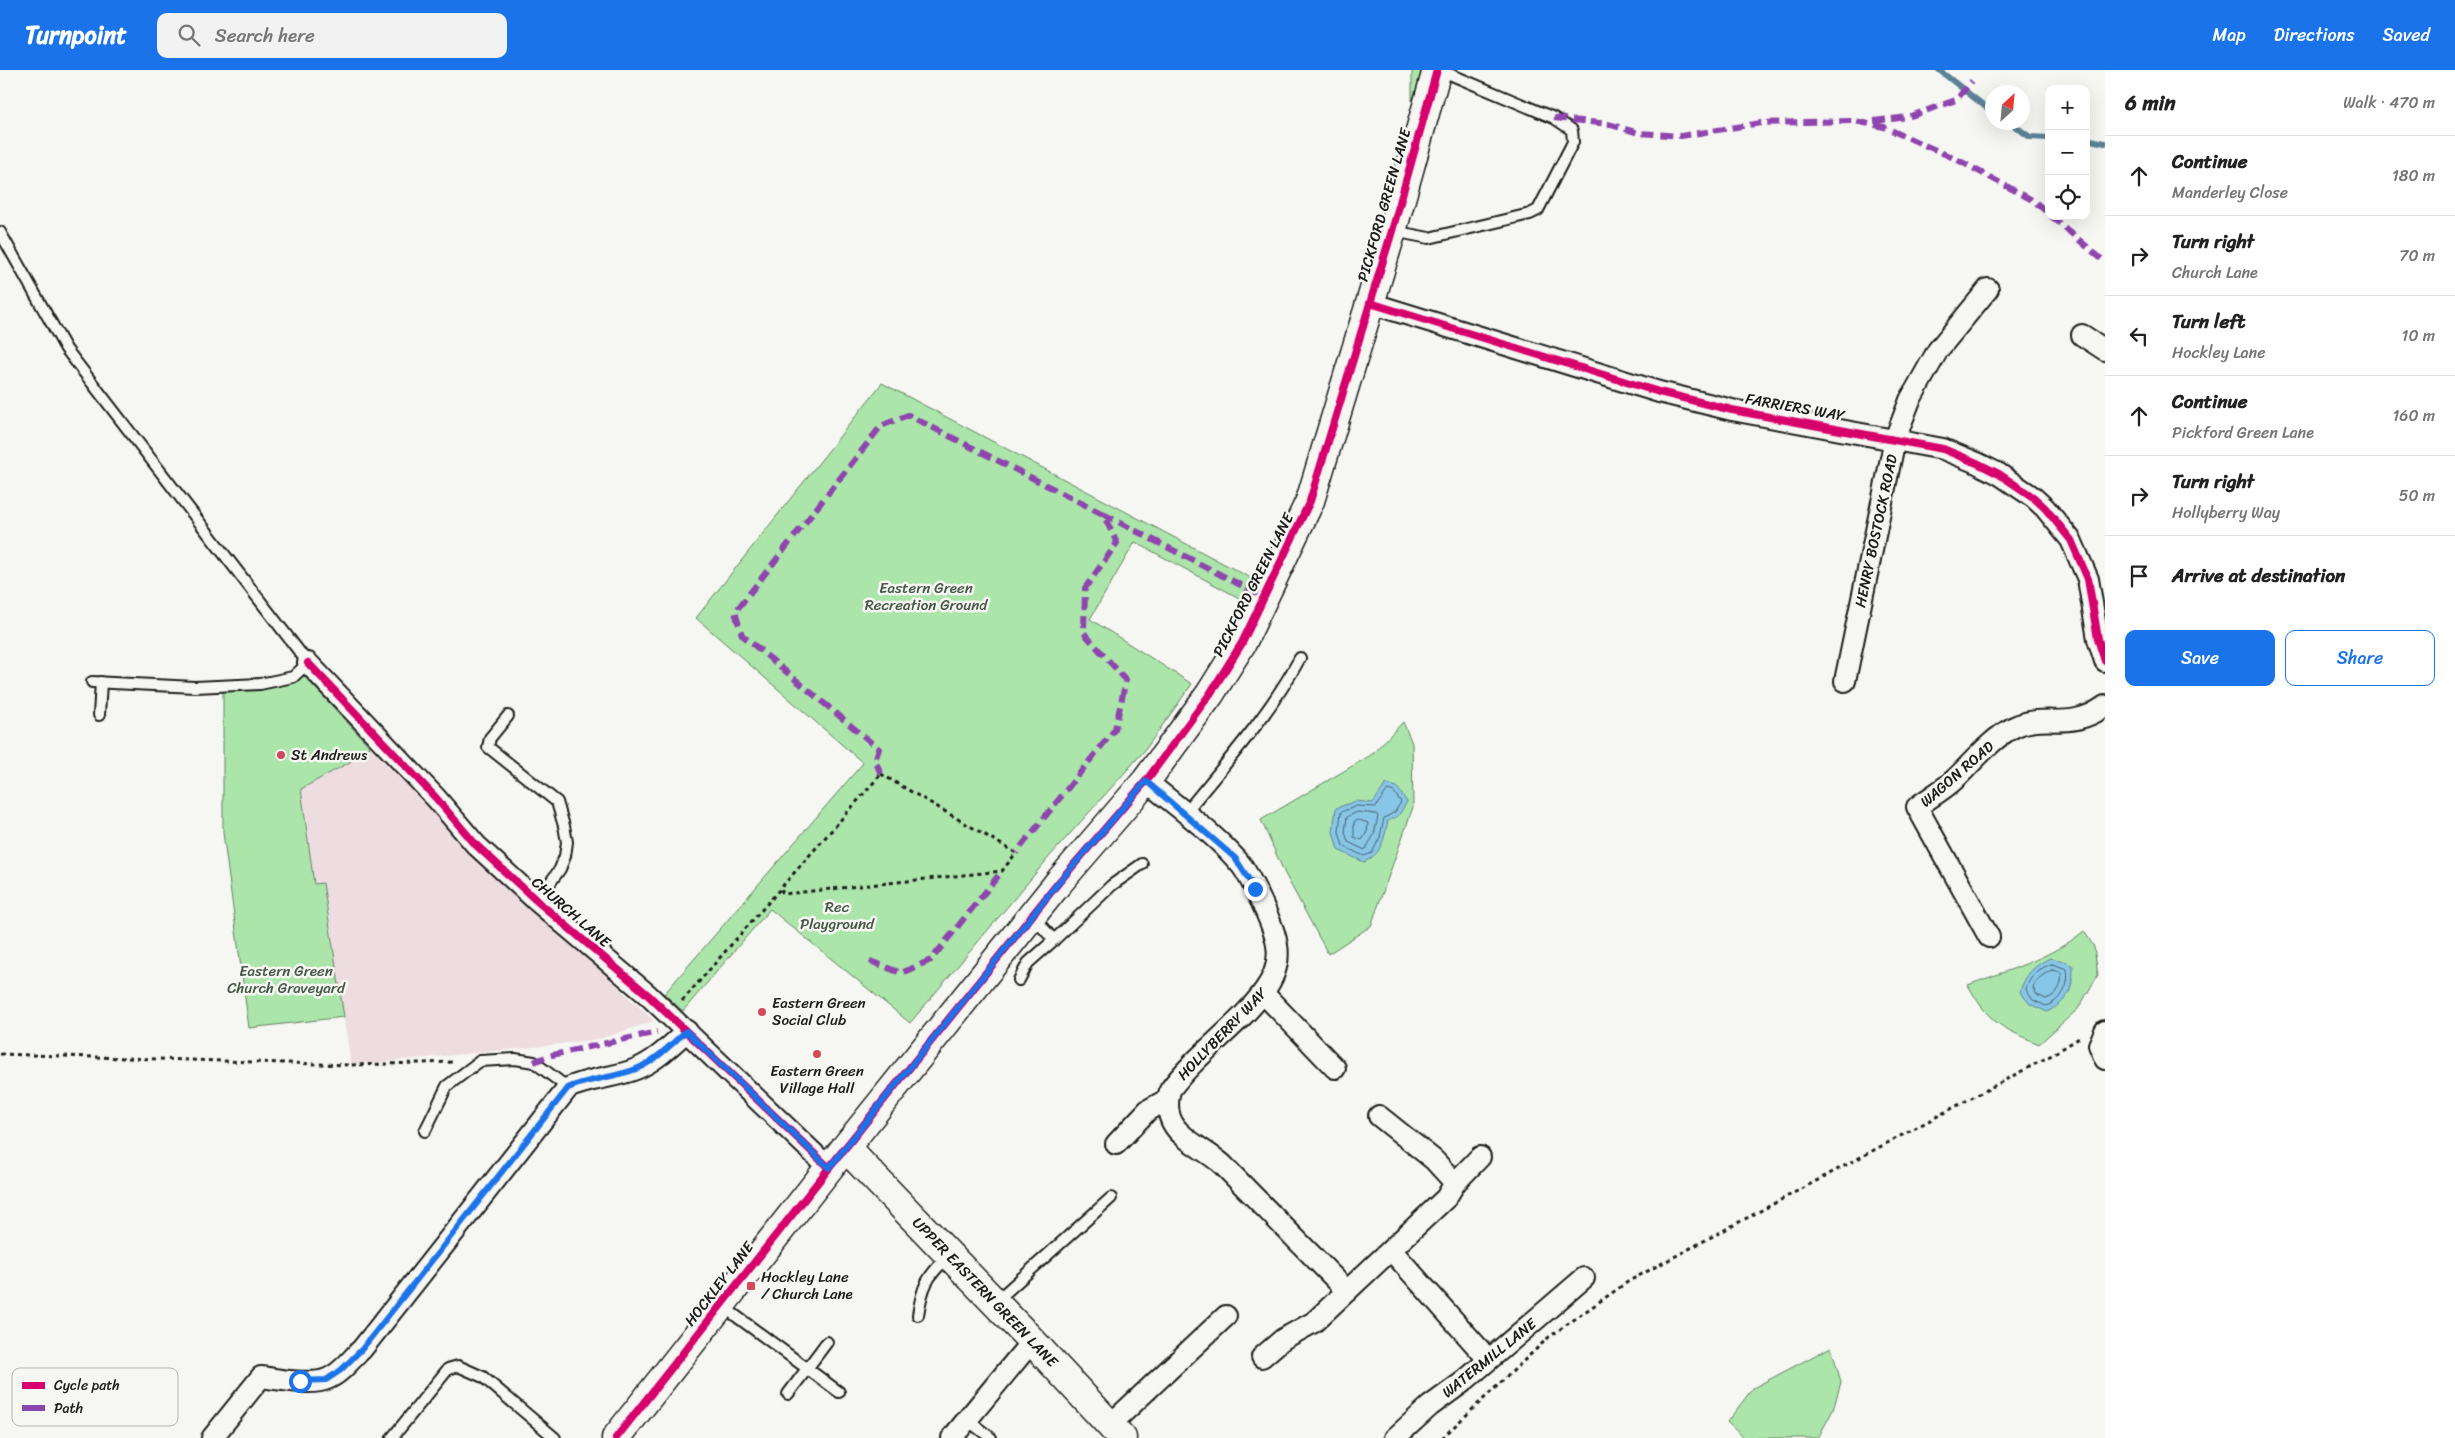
<!DOCTYPE html>
<html lang="en">
<head>
<meta charset="utf-8">
<style>
  body { margin:0; font-family:Sriracha,sans-serif; background:#f2f2f2; color:#222 }
  .controls { position:absolute; right:15px; top:15px; display:grid; overflow:hidden; border-radius:10px; box-shadow:0 5px 20px #0002 }
  .controls button { width:45px; height:45px; display:grid; place-items:center; padding:0; border:0; border-bottom:1px solid #e0e0e0; background:#fff; color:#222; font:25px sans-serif }
  .compass { position:absolute; left:1985px; top:15px; width:45px; height:45px; border-radius:50%; background:#fff; box-shadow:0 5px 20px #0002; rotate:26deg }
  .stop { position:absolute; width:15px; height:15px; margin:-11px; border:4px solid #1a73e8; border-radius:50%; background:#fff }
  .stop.end { background:#1a73e8; border-color:#fff; box-shadow:0 1px 5px #0008 }
  .list { margin:0; padding:0; list-style:none }
  h2 { display:flex; justify-content:space-between; align-items:center; height:65px; margin:0; padding:0 20px; font-size:21px }
  h2 small { font-size:16px; font-weight:400; color:#767676 }
  .list li { display:grid; grid-template-columns:32px 1fr auto; gap:15px; align-items:center; box-sizing:border-box; height:80px; padding:0 20px; border-top:1px solid #e0e0e0 }
  .list b { display:block; font-size:19px; white-space:nowrap }
  .list p { margin:0; font-size:16px; white-space:nowrap; color:#767676 }
  .list em { font-size:16px; font-style:normal; color:#767676 }
  .actions { display:flex; gap:10px; padding:15px 20px }
  .actions a { flex:1; padding:11px 0; border:1px solid #1a73e8; border-radius:10px; text-align:center; font-size:18px; color:#1a73e8 }
  .actions .main { background:#1a73e8; color:#fff }
  .icon { flex:none; width:28px; height:28px; fill:none; stroke:currentColor; stroke-width:2; stroke-linecap:round; stroke-linejoin:round }
  .map { position:relative; flex:none; width:2105px; height:1368px; overflow:hidden }
  header { display:flex; align-items:center; gap:30px; box-sizing:border-box; height:70px; padding:0 25px; background:#1a73e8; color:#fff }
  header strong { font-size:24px }
  nav { display:flex; gap:28px; margin-inline-start:auto; font-size:18px }
  .search { width:350px; height:45px; background:#f2f2f2; display:flex; align-items:center; gap:12px; box-sizing:border-box; padding:0 18px; border-radius:10px; color:#767676; font-size:19px }
  main { display:flex }
  aside { flex:1; background:#fff }
  .map>svg:first-child { display:block }
  .built { fill:#eedde0 }
  .green { fill:#abe5aa; stroke:#648063 }
  .water { fill:#88c6e8; stroke:#5d8296 }
  .lines { fill:none; stroke-linecap:round; stroke-linejoin:round }
  .shore { stroke:#47606e; stroke-width:1 }
  .stream { stroke:#5d8296; stroke-width:6 }
  .lane-casing { stroke:#1c1c1c; stroke-width:14 }
  .street-casing { stroke:#1c1c1c; stroke-width:24 }
  .secondary-casing { stroke:#1c1c1c; stroke-width:31 }
  .path { stroke:#1c1c1c; stroke-width:3; stroke-dasharray:4 4; stroke-linecap:butt }
  .lane { stroke:#f6f6f2; stroke-width:10 }
  .street { stroke:#f6f6f2; stroke-width:20 }
  .secondary { stroke:#f6f6f2; stroke-width:28 }
  .quiet { stroke:#8e44ad; stroke-width:6; stroke-dasharray:12 6; stroke-linecap:butt }
  .cycleway-casing { stroke:#f6f6f2; stroke-width:11 }
  .cycleway { stroke:#d6006c; stroke-width:8 }
  .route { stroke:#1a73e8; stroke-width:6 }
  .poi-dot { fill:#d1495b; stroke:#f6f6f2; stroke-width:2 }
  .labels { text-anchor:middle; stroke-width:5; stroke-linejoin:round; paint-order:stroke }
  .street-label { font-size:15px; fill:#1c1c1c; stroke:#f6f6f2 }
  .park-label { font-size:15px; fill:#475847; stroke:#f6f6f2 }
  .poi-label { font-size:15px; fill:#1c1c1c; stroke:#f6f6f2; text-anchor:start }
  .key { fill:#f6f6f2; stroke:#b5b5b2; stroke-width:1 }
  .key-label { font-size:14px; fill:#1c1c1c }
</style>
</head>
<body>
<header>
<strong>Turnpoint</strong>
<div class="search"><svg class="icon" aria-label="search" viewBox="0 0 24 24"><circle cx="10" cy="10" r="6"/><path d="M15 15l6 6"/></svg>Search here</div>
<nav><a>Map</a><a>Directions</a><a>Saved</a></nav>
</header>
<main>
<div class="map">
<svg width="2105" height="1368" viewBox="0 0 2105 1368">
  <rect width="100%" height="100%" fill="#f6f6f2"/>
  <filter id="ink" filterUnits="userSpaceOnUse"><feTurbulence type="fractalNoise" baseFrequency=".02" numOctaves="2"/><feDisplacementMap in="SourceGraphic" scale="10" xChannelSelector="R" yChannelSelector="G"/><feConvolveMatrix kernelMatrix="1 2 1 2 8 2 1 2 1" color-interpolation-filters="sRGB"/></filter>
  <g filter="url(#ink)">
    <path class="built" d="M370,677l66,68 218,206 -54,18 -73,9 -176,17 -28,-181h-9l-13,-95 49,-27z"/>
    <g class="green">
      <path d="M1412,0h14l-14,31z"/>
      <path d="M882,313l369,195 -10,21 -106,-57 -45,77 102,65 -47,66 -95,106 -140,167 -140,-114 -87,102 -19,-17 199,-231 -167,-145z"/>
      <path d="M304,606l66,71 -20,15 -49,27 13,95 9,-1 21,134 -95,11 -26,-195v-147h48z"/>
      <path d="M1403,652l9,21 1,64 -42,119 -43,28 -43,-80 -24,-54 110,-65z"/>
      <path d="M2084,861l10,16 4,28 -20,34 -39,35c-39,-17 -50,-21 -71,-59 40,-15 82,-26 116,-54z"/>
      <path d="M1831,1277l10,35 -8,28 -15,28h-74l-17,-16 26,-34z"/>
    </g>
    <g class="water">
      <path d="M1386,714l11,3 10,15 -9,14 -10,5c-4,18 -6,33 -24,41l-26,-12 -5,-18 3,-24 20,-7 17,2z"/>
      <path d="M2050,888l14,3 9,5c0,25 -4,34 -26,46l-17,-8 -10,-12c5,-18 14,-26 30,-34z"/>
    </g>
    <g class="lines">
      <g class="shore">
        <path d="M1388,720l6,2 7,10 -6,10 -11,6 -4,19 -8,16 -8,3 -21,-10 -4,-14 2,-20 16,-6 18,1z"/>
        <path d="M1358,742l18,2 2,2 -4,19 -9,15 -17,-8 -3,-10 2,-15z"/>
        <path d="M1359,750l9,3 -1,9 -5,8 -8,-3v-15z"/>
        <path d="M2052,894l15,5c3,17 -5,31 -21,37l-13,-6 -7,-10c3,-14 13,-22 26,-26z"/>
        <path d="M2052,900l9,2c2,12 -3,23 -15,27l-9,-4 -4,-7c2,-9 11,-14 19,-18z"/>
      </g>
      <g class="stream">
        <path d="M1939,0l53,42"/>
        <path d="M2009,52l21,15 19,1"/>
        <path d="M2086,69l19,4"/>
      </g>
      <defs>
        <g id="lane">
          <path d="M1393,161l36,7 101,-24 8,-4 35,-68 -1,-12 -18,-12 -107,-45 -9,-1"/>
          <path d="M0,162l66,117 242,314 -15,14 -33,7 -65,3 -103,-5"/>
          <path d="M99,645l2,-33"/>
          <path d="M508,646l-18,22 -2,9 69,55 7,24 3,16 -2,14 -5,13 -23,32"/>
          <path d="M1185,743c41,-50 84,-98 115,-155"/>
          <path d="M1032,846l22,24 58,-55 30,-21"/>
          <path d="M1019,910l9,-17 26,-23"/>
          <path d="M425,1061l22,-45 33,-25 35,-2 19,3 34,26"/>
          <path d="M995,1232l116,-104"/>
          <path d="M721,1235l118,87"/>
          <path d="M918,1245c4,-28 9,-39 30,-58"/>
          <path d="M788,1324l39,-52"/>
          <path d="M966,1349l25,19"/>
          <path d="M392,1368l56,-69 10,-3 25,11 72,61"/>
        </g>
        <g id="street">
          <path d="M1370,233l289,89 73,18 211,39 34,14 22,11 34,23 12,11 26,32 17,39 10,60 7,22"/>
          <path d="M2082,265l23,15"/>
          <path d="M308,593l128,135 40,47 61,56 111,94 181,173"/>
          <path d="M1845,611l50,-242 15,-39 28,-50 50,-61"/>
          <path d="M1146,711c30,25 72,55 96,85 8,11 14,25 20,37 14,32 26,56 2,88 -26,36 -68,63 -94,99 -11,43 25,51 52,74l125,127"/>
          <path d="M1989,867l-72,-130c12,-9 26,-17 37,-27 19,-18 37,-41 60,-53 30,-15 56,5 91,-21"/>
          <path d="M1263,923l72,75"/>
          <path d="M2105,961l-6,14 6,14"/>
          <path d="M1379,1046l55,44 21,23"/>
          <path d="M1116,1074l32,-34 20,-11"/>
          <path d="M1392,1181l96,108"/>
          <path d="M1262,1287l21,-18 31,-17 132,-124 9,-15 25,-26"/>
          <path d="M1110,1355l116,-109"/>
          <path d="M212,1368l49,-61c17,2 50,9 66,2 14,-5 24,-20 35,-30l206,-261c21,-10 46,-10 68,-19 20,-8 35,-24 51,-38"/>
          <path d="M952,1368l80,-97"/>
          <path d="M1395,1368l35,-32 33,-24 121,-104"/>
        </g>
        <g id="secondary">
          <path d="M846,1078l186,193 90,97"/>
          <path d="M616,1368l213,-270 230,-286 87,-101 64,-87 32,-51 68,-142 82,-270 45,-161"/>
        </g>
      </defs>
      <use href="#lane" class="lane-casing"/>
      <use href="#street" class="street-casing"/>
      <use href="#secondary" class="secondary-casing"/>
      <g class="path">
        <path d="M881,704l135,79 -14,18 -218,23 -4,-5z"/>
        <path d="M682,931l98,-112"/>
        <path d="M0,984l351,11 103,-3"/>
        <path d="M1442,1368l107,-101 80,-56 421,-225 31,-19"/>
      </g>
      <use href="#lane" class="lane"/>
      <use href="#street" class="street"/>
      <use href="#secondary" class="secondary"/>
      <g class="quiet">
        <path d="M1554,48l54,6 31,9 42,3 80,-13 94,-2 29,6 74,33 76,41 15,13"/>
        <path d="M1874,51l34,-4 48,-17 16,-19"/>
        <path d="M2051,146l54,46"/>
        <path d="M1103,444l161,83"/>
        <path d="M881,704l-6,-14 4,-11 -137,-114 -7,-23 146,-186 27,-11 195,99 14,29 -32,45 -1,45 42,47 -11,49 -99,124"/>
        <path d="M870,891l31,12 30,-13 71,-89"/>
        <path d="M534,992l14,-6 109,-24"/>
      </g>
      <defs>
        <g id="cycleway">
          <path d="M1370,233l289,89 73,18 211,39 34,14 22,11 34,23 12,11 26,32 17,39 10,60 7,22"/>
          <path d="M308,593l128,135 40,47 61,56 111,94 181,173"/>
          <path d="M616,1368l213,-270 230,-286 87,-101 64,-87 32,-51 68,-142 82,-270 45,-161"/>
        </g>
      </defs>
      <use href="#cycleway" class="cycleway-casing"/>
      <use href="#cycleway" class="cycleway"/>
    </g>
  </g>
  <g class="lines" filter="url(#ink)">
    <path class="route" d="M300,1311l26,-1 15,-10 21,-21 206,-261c21,-10 46,-10 68,-19 19,-8 35,-24 50,-38l143,137 230,-286 87,-101 89,77 20,31"/>
  </g>
  <g class="poi-dot">
    <circle cx="281" cy="685" r="5"/>
    <circle cx="762" cy="942" r="5"/>
    <circle cx="817" cy="984" r="5"/>
    <rect x="746" y="1211" width="10" height="10" rx="2.5"/>
  </g>
  <g class="labels">
    <g class="street-label">
      <text transform="translate(1384 135) rotate(-74)" y="5">PICKFORD GREEN LANE</text>
      <text transform="translate(1795 337) rotate(10)" y="5">FARRIERS WAY</text>
      <text transform="translate(1876 461) rotate(-78)" y="5">HENRY BOSTOCK ROAD</text>
      <text transform="translate(1253 515) rotate(-63)" y="5">PICKFORD GREEN LANE</text>
      <text transform="translate(1957 704) rotate(-41)" y="5">WAGON ROAD</text>
      <text transform="translate(571 842) rotate(41)" y="5">CHURCH LANE</text>
      <text transform="translate(1222 964) rotate(-46)" y="5">HOLLYBERRY WAY</text>
      <text transform="translate(719 1214) rotate(-52)" y="5">HOCKLEY LANE</text>
      <text transform="translate(985 1222) rotate(46)" y="5">UPPER EASTERN GREEN LANE</text>
      <text transform="translate(1489 1288) rotate(-39)" y="5">WATERMILL LANE</text>
    </g>
    <g class="park-label">
      <text x="926" y="523">Eastern Green<tspan x="926" dy="17">Recreation Ground</tspan></text>
      <text x="837" y="842">Rec<tspan x="837" dy="17">Playground</tspan></text>
      <text x="286" y="906">Eastern Green<tspan x="286" dy="17">Church Graveyard</tspan></text>
    </g>
    <g class="poi-label">
      <text x="291" y="690">St Andrews</text>
      <text x="772" y="938">Eastern Green<tspan x="772" dy="17">Social Club</tspan></text>
      <text x="817" y="1006" text-anchor="middle">Eastern Green<tspan x="817" dy="17">Village Hall</tspan></text>
      <text x="761" y="1212">Hockley Lane<tspan x="761" dy="17">/ Church Lane</tspan></text>
    </g>
  </g>
  <rect x="12" y="1298" width="166" height="58" rx="8" class="key"/>
  <rect x="22" y="1312" width="23" height="7" fill="#d6006c"/>
  <rect x="22" y="1335" width="23" height="6" fill="#8e44ad"/>
  <g class="key-label">
    <text x="54" y="1320">Cycle path</text>
    <text x="54" y="1343">Path</text>
  </g>
</svg>
<div class="controls">
<button>+</button>
<button>−</button>
<button><svg class="icon" aria-label="locate" viewBox="0 0 24 24"><circle cx="12" cy="12" r="6"/><path d="M12 2v4M12 18v4M2 12h4M18 12h4"/></svg></button>
</div>
<svg class="compass" viewBox="-18 -18 36 36"><path d="M0-13l5 13h-10z" fill="#e53935"/><path d="M0 13l5-13h-10z" fill="#767676"/></svg>
<div class="stop" style="left:300px;top:1311px"></div>
<div class="stop end" style="left:1255px;top:819px"></div>
</div>
<aside>
<h2>6 min<small>Walk · 470 m</small></h2>
<ul class="list">
<li><svg class="icon" aria-label="ahead" viewBox="0 0 24 24"><path d="M12 20V5M6 11l6-6 6 6"/></svg><div><b>Continue</b><p>Manderley Close</p></div><em>180 m</em></li>
<li><svg class="icon" aria-label="right" viewBox="0 0 24 24"><path d="M7 20v-9h11M14 6l5 5-5 5"/></svg><div><b>Turn right</b><p>Church Lane</p></div><em>70 m</em></li>
<li><svg class="icon" aria-label="left" viewBox="0 0 24 24"><path d="M17 20v-9H6M10 6l-5 5 5 5"/></svg><div><b>Turn left</b><p>Hockley Lane</p></div><em>10 m</em></li>
<li><svg class="icon" aria-label="ahead" viewBox="0 0 24 24"><path d="M12 20V5M6 11l6-6 6 6"/></svg><div><b>Continue</b><p>Pickford Green Lane</p></div><em>160 m</em></li>
<li><svg class="icon" aria-label="right" viewBox="0 0 24 24"><path d="M7 20v-9h11M14 6l5 5-5 5"/></svg><div><b>Turn right</b><p>Hollyberry Way</p></div><em>50 m</em></li>
<li><svg class="icon" aria-label="arrive" viewBox="0 0 24 24"><path d="M6 21V4h12l-3 4 3 4H6"/></svg><div><b>Arrive at destination</b></div></li>
</ul>
<div class="actions"><a class="main">Save</a><a>Share</a></div>
</aside>
</main>
</body>
</html>
